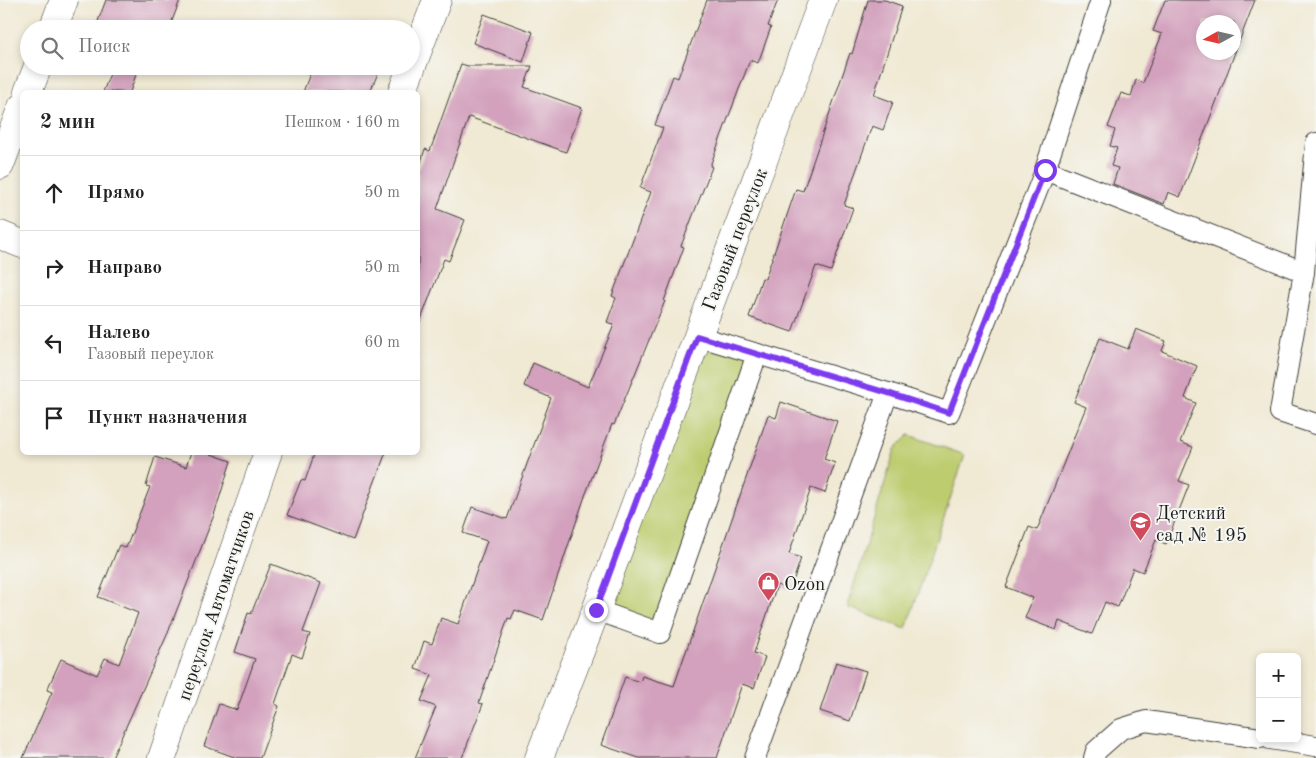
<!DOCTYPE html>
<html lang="ru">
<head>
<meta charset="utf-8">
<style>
  body { margin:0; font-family:"Old Standard TT",serif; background:#f2f2f2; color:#222 }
  .controls { position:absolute; right:15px; bottom:15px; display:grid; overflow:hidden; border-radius:8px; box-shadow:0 2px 8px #0003 }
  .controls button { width:45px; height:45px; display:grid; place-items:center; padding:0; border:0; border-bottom:1px solid #e0e0e0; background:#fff; color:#222; font:25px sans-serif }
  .compass { position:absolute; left:1196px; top:15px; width:45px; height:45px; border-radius:50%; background:#fff; box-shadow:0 2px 8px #0003; rotate:262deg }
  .stop { position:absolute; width:15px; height:15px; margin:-11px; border:4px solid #7c3aed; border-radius:50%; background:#fff }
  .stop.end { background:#7c3aed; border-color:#fff; box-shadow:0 1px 5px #0008 }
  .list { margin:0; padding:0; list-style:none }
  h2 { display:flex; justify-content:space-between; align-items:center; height:65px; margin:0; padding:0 20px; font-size:21px }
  h2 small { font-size:16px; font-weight:400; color:#767676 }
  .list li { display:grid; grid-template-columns:32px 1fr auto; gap:15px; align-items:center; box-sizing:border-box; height:75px; padding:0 20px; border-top:1px solid #e0e0e0 }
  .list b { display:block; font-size:19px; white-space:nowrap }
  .list p { margin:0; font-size:16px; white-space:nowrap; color:#767676 }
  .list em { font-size:16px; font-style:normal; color:#767676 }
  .icon { flex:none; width:28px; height:28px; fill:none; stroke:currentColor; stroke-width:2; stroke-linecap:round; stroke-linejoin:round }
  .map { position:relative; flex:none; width:1316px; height:758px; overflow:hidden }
  .search { position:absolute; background:#fff; box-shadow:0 2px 8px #0003; left:20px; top:20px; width:400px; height:55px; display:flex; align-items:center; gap:12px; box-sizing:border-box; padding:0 18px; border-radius:28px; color:#767676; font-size:19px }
  .panel { position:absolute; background:#fff; box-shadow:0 2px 8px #0003; left:20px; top:90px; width:400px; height:365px; border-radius:8px }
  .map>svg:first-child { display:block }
  .green { fill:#bdcc6e; stroke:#6c7445 }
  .building { fill:#d3a1bd; fill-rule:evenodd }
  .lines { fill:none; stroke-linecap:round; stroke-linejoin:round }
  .service-casing { stroke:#3c3b37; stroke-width:22 }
  .minor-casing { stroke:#3c3b37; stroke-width:29 }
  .service { stroke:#fff; stroke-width:20 }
  .minor { stroke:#fff; stroke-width:28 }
  .route { stroke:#7c3aed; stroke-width:6 }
  .labels { text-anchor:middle; stroke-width:4; stroke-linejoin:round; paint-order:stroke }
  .street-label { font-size:19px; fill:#1c1c1c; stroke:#f6f6f2 }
  .poi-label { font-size:19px; fill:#1c1c1c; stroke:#f6f6f2; text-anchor:start }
</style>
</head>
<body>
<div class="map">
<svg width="1316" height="758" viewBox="0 0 1316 758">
  <rect width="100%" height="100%" fill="#f6f6f2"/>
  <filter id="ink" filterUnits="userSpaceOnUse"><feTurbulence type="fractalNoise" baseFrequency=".02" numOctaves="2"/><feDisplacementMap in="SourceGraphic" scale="10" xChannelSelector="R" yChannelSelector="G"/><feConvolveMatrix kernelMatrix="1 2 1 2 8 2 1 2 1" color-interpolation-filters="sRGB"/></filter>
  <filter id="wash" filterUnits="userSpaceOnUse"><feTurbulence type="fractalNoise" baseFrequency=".0096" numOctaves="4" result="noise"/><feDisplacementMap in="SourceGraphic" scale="20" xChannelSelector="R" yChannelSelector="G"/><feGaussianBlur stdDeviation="1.12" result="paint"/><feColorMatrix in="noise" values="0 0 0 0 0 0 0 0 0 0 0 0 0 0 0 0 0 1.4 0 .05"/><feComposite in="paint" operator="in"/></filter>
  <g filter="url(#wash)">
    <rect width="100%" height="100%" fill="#f0e9d3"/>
    <g class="green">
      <path d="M697,336l60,18 -97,279 -64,-23z"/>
      <path d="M909,435l56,20 -59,174 -59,-22 48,-158z"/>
    </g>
    <g id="blocks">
      <g class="building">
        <path d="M106,0h74l-11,29h-74z"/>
        <path d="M707,0h71l-10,26 3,1 -13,36 -8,-3 -40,106 2,1 -31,79 3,1 -20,54h1l-51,124 -2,-1 -27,72 -42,124 -28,-10 -4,9 -3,-1 -29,85 4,1 -21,54h-47l21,-51 -15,-6 11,-26 -17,-6 9,-28 8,3 9,-26 17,6 29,-83 -24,-8 9,-26 35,12 44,-121 -27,-12 9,-23 55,24 26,-62 -7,-3 9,-24 -4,-2 39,-104 -11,-4 23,-60 -8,-3 18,-49 5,2z"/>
        <path d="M868,0h17l17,6 -28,89 19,7 -10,28 -11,-4 -28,79 9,3 -22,63 -15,-5 -24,66 -43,-15 13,-39 3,1 31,-90 7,2 47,-138 2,1z"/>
        <path d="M1165,0h90l-75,197 -12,-5 -4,12 -51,-20 5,-16 -7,-2 6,-18 -7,-2 5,-16 -7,-3 13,-34 10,3 5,-16 7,3 19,-49 -9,-3zM1204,22h30v30h-30z"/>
        <path d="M484,14l49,18 -10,30 -50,-19z"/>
        <path d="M461,64l7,2h64l-8,21 58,21 -16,44 -97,-35 -32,92 28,11 -16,41 -5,-2 -24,63h-2v-150l7,-23 5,2z"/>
        <path d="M113,66h26l-9,26h-27z"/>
        <path d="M313,66h68l-11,26h-67z"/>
        <path d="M1136,329l30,12 -4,10 35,15 -12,32 11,5 -16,39 13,5 -14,34 10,4 -23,59 -10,-4 -13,32 -10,-4 -15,39 -13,-5 -13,32 -33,-13 -3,9 -31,-12 8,-20 -27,-11 23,-60 8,3 49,-123 -12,-5 26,-64 28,11z"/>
        <path d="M781,402l56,19 -13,38 11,4 -10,30 -14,-5 -22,66 12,4 -11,32 -13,-5 -23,68 11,4 -11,31 -12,-4 -25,74h-78l-38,-13 24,-68 15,5 2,-6 32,10 94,-271 8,3z"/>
        <path d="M191,452h14l26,9 -17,54 -47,120 -55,123h-89l29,-66 -5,-2 14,-31 36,16 8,-17 14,6 19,-51 -40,-16 21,-52 7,3 24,-61 -4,-1 9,-29 31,10z"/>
        <path d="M315,452h71l-33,88 -66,-25 14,-35 4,1z"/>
        <path d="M271,564l50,19 -18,49 7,2 -8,24 -10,-4 -17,50 4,2 -19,52h-23l-33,-12 15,-42 18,6 18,-51 -20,-7 13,-39 3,1z"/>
        <path d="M836,662l30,9 -16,50 -30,-10z"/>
      </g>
    </g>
  </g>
  <g filter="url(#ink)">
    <use href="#blocks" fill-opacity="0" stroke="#3c3b37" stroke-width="1"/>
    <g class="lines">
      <defs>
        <g id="service">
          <path d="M1316,143l-12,129 -24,140 36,12"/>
          <path d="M1045,170l259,102"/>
          <path d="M697,336l191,57 61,20 94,-237 58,-176"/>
          <path d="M596,610l64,23 97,-279"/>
          <path d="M1270,739l46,7"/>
          <path d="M755,758l133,-365"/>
          <path d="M1094,758l2,-7 25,-22 25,-8 114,17"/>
        </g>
        <g id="minor">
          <path d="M53,29l11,-29"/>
          <path d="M28,92l10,-26"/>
          <path d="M402,92l35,-92"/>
          <path d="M0,165l22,-58"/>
          <path d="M0,235l22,9"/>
          <path d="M162,758l106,-306"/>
          <path d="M539,758l57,-148 227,-610"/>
        </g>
      </defs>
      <use href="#service" class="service-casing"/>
      <use href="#minor" class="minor-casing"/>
      <use href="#service" class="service"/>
      <use href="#minor" class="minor"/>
    </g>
  </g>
  <g class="lines" filter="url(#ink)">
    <path class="route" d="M596,610l101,-274 191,57 61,20 96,-243"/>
  </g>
  <defs>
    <symbol id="school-pin" viewBox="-11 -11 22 30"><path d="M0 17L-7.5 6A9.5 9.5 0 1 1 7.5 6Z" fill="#d1495b" stroke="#f6f6f2"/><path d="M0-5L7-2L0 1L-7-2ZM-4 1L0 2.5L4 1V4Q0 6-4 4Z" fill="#fff"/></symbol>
    <symbol id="shop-pin" viewBox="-11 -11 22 30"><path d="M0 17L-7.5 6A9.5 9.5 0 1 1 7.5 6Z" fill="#d1495b" stroke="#f6f6f2"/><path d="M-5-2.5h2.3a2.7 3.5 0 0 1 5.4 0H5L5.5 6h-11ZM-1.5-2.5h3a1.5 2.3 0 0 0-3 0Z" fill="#fff"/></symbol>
  </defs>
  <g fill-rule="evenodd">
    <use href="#school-pin" x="1128" y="510" width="25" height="34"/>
    <use href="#shop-pin" x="756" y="570" width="25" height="34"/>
  </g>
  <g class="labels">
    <g class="street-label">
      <text transform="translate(734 239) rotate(-69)" y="7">Газовый переулок</text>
      <text transform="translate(215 605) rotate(-71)" y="7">переулок Автоматчиков</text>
    </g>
    <g class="poi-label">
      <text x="1156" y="519">Детский<tspan x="1156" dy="22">сад № 195</tspan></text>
      <text x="784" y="590">Ozon</text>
    </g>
  </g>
</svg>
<div class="controls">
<button>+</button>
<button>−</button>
</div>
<svg class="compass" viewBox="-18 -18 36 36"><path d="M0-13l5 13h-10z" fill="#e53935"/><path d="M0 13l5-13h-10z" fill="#767676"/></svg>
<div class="stop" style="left:1045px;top:170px"></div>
<div class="stop end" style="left:596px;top:610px"></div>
<div class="search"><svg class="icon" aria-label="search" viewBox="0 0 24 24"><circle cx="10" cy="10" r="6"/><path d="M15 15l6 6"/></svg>Поиск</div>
<section class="panel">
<h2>2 мин<small>Пешком · 160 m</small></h2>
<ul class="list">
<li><svg class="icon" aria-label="ahead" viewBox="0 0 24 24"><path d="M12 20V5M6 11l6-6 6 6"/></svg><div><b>Прямо</b></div><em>50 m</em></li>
<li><svg class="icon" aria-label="right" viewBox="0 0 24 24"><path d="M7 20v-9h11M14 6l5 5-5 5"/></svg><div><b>Направо</b></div><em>50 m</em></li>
<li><svg class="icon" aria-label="left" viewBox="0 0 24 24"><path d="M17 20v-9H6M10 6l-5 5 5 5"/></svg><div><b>Налево</b><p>Газовый переулок</p></div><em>60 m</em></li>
<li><svg class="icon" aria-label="arrive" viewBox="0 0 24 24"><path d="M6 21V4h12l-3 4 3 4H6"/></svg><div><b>Пункт назначения</b></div></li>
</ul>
</section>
</div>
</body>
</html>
